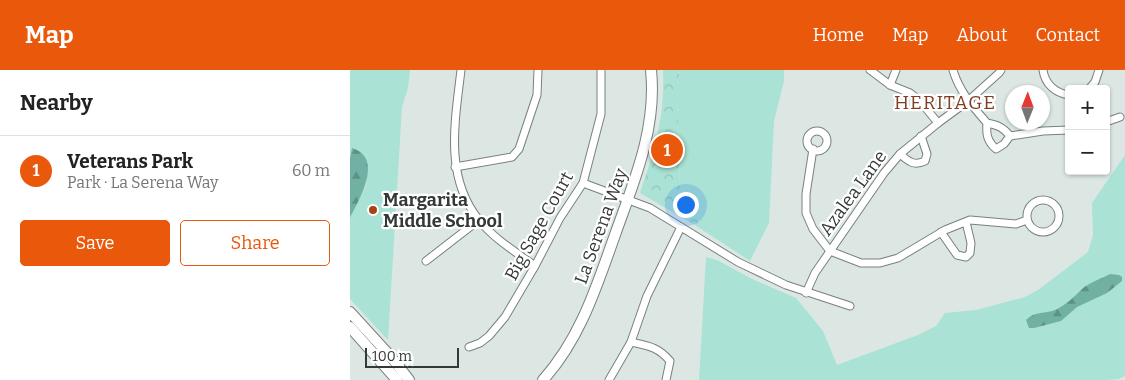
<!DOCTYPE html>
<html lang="en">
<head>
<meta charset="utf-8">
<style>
  body { margin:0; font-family:Bitter,serif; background:#f2f2f2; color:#222 }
  .controls { position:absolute; right:15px; top:15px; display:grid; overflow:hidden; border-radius:5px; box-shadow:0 1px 4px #0004 }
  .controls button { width:45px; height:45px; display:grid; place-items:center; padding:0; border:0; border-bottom:1px solid #e0e0e0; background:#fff; color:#222; font:25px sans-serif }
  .compass { position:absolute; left:655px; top:15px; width:45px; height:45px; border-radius:50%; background:#fff; box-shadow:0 1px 4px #0004; rotate:1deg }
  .scale { position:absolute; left:15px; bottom:12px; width:94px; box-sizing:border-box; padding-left:5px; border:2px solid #343837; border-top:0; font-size:14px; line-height:18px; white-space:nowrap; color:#343837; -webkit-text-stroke:4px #fff; paint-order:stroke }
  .you { position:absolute; left:335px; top:134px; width:18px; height:18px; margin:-12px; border:4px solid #fff; border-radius:50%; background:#1a73e8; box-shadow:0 0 0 8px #1a73e833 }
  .badge { display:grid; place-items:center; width:32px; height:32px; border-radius:50%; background:#ea580c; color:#fff; font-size:16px; font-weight:700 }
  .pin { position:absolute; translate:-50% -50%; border:2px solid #fff; box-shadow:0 1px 5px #0006 }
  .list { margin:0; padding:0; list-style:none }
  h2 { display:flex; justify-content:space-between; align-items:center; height:65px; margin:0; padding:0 20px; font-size:21px }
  h2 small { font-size:16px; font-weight:400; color:#767676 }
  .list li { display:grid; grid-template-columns:32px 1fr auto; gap:15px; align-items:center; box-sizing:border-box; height:70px; padding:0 20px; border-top:1px solid #e0e0e0 }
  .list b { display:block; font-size:19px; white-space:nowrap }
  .list p { margin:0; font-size:16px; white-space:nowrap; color:#767676 }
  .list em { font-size:16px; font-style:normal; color:#767676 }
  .actions { display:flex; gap:10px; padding:15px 20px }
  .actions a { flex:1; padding:11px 0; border:1px solid #ea580c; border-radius:5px; text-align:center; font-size:18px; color:#ea580c }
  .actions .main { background:#ea580c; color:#fff }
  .map { position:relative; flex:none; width:775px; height:310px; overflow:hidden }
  header { display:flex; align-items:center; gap:30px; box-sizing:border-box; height:70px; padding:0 25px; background:#ea580c; color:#fff }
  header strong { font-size:24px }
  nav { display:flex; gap:28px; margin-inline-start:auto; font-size:18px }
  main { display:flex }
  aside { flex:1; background:#fff }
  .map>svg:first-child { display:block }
  .grass { fill:#aae2d5 }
  .forest { fill:url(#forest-firs) }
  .park { fill:url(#park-crowns) }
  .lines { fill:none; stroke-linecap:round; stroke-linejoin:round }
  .minor-casing { stroke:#78817f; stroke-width:9 }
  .secondary-casing { stroke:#78817f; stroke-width:12 }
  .minor { stroke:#fff; stroke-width:7 }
  .secondary { stroke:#fff; stroke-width:10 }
  .poi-dot { fill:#a74213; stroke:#fff; stroke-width:2 }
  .labels { text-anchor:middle; stroke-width:4.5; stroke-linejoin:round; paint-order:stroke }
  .street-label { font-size:18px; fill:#343837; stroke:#fff }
  .poi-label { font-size:18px; font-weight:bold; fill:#343837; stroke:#fff; text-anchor:start }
  .neighbourhood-label { font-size:19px; letter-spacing:1px; fill:#803e23; stroke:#fff }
</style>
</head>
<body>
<header>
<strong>Map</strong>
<nav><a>Home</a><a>Map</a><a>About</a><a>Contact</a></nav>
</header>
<main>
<aside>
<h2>Nearby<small></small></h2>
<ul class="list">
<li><span class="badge">1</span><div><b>Veterans Park</b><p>Park · La Serena Way</p></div><em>60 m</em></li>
</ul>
<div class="actions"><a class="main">Save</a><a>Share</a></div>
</aside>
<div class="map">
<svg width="775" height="310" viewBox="0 0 775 310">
  <defs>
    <pattern id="forest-firs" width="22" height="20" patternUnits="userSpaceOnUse" patternTransform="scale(1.25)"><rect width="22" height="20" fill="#70b1a3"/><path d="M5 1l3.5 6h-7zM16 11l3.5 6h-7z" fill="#5d9186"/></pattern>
    <pattern id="park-crowns" width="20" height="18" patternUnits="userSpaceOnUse" patternTransform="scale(1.25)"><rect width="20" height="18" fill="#aae2d5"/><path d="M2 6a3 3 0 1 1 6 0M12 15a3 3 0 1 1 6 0" fill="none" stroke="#93c3b7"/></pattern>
  </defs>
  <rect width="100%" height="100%" fill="#dce7e4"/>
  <g class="grass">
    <path d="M0,0h60l-2,18 -6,19 -14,233 -38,-41v-81l16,-34 1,-10 -15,-26 -2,10z"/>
    <path d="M330,0h104v11l-10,40 -5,102 -19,38 -52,-34 2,-11 -20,-29 -3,-102z"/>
    <path d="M775,85v221l-6,3 -13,1h-407l7,-123 11,3 35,19 44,19 27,33 14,34 81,-30 18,-9 9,-13 31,-3 49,-13 13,-7 50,-38 5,-17 -1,-32z"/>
  </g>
  <g class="forest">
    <path d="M2,78c32,10 8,50 -2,70v-60z"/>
    <path d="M760,204l9,1 3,2v4l-15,12 -30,14 -16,14 -27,7h-5l-3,-8c8,-9 19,-6 29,-10 11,-5 19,-13 27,-21 8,-7 19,-10 28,-15z"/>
  </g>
  <path class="park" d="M313,0h17l-3,15 3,102 20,29 -2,11 -58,-34c15,-45 25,-75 23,-123z"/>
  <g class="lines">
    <defs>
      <g id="minor">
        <path d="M111,0c-6,51 -17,107 18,150 15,19 37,32 56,46"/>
        <path d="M520,0l20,15 20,8 10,8 18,22 30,-22 31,-28 2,-3"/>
        <path d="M603,0c6,21 20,37 34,53 -1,11 0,18 9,26l8,-5 6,-8c-6,-8 -12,-11 -23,-13"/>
        <path d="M693,0c2,14 12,23 26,25"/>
        <path d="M540,15l6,-15"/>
        <path d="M739,19l6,-7 4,-12"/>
        <path d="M756,52l14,-5"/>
        <circle cx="467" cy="71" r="10"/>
        <path d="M660,66l33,-5 26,-1"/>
        <path d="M463,79l-7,45v19l7,16 17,22 31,12h19l18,-5 47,-28 25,-10 46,4 11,-4"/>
        <path d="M550,84c9,8 14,12 25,7l2,-7 -6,-18"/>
        <path d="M105,97l57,-10 7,-8 18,-54 1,-25"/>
        <path d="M233,113l67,25 88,54 48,23 64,21"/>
        <circle cx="693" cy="146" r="16"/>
        <path d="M591,162l16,23 9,2 4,-4 1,-10 -5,-21"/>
        <path d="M76,191l53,-41"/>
        <path d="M456,223l9,-20 69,-100 16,-19 38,-31"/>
        <path d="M281,272c18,4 27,5 39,19l-4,19"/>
        <path d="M119,277l11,-4 9,-7 16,-19 30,-51 25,-48 23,-35 18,-69v-44"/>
        <path d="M259,310l22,-38 16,-46 34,-69"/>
      </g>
      <g id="secondary">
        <path d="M0,242l42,46 17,22"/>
        <path d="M0,257l47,53"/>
        <path d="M193,310c38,-42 54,-95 73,-148 19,-53 41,-105 35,-162"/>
      </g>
    </defs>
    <use href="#minor" class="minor-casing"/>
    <use href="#secondary" class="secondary-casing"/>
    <use href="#minor" class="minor"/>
    <use href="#secondary" class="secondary"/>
  </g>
  <circle class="poi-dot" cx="23" cy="140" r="5"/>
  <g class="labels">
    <g class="street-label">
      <text transform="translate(503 123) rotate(-54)" y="6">Azalea Lane</text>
      <text transform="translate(189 156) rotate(-61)" y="6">Big Sage Court</text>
      <text transform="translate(251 156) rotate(-70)" y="6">La Serena Way</text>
    </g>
    <g class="poi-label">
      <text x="33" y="136">Margarita<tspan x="33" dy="21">Middle School</tspan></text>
    </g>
    <g class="neighbourhood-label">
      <text x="595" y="39">HERITAGE</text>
    </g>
  </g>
</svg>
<div class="controls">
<button>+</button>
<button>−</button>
</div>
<svg class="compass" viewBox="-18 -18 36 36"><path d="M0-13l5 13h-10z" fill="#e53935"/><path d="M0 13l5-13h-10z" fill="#767676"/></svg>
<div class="scale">100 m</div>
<div class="you"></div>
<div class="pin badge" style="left:317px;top:80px">1</div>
</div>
</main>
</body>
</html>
